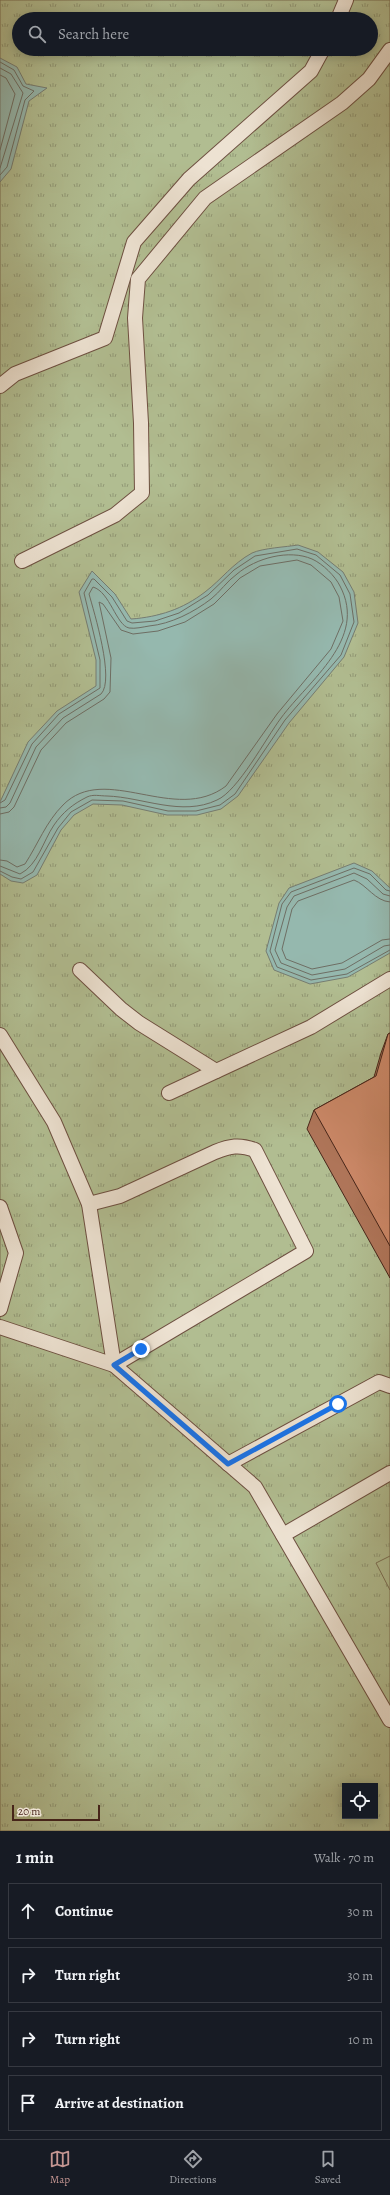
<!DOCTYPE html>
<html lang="en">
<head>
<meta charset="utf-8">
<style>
  body { margin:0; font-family:Alegreya,serif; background:#20242c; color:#f1f3f6 }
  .controls { position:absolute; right:12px; bottom:12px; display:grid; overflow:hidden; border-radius:0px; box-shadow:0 2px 10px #0003 }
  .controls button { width:36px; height:36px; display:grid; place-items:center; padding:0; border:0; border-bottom:1px solid #363941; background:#171b24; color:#f1f3f6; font:20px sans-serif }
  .scale { position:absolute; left:12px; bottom:10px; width:88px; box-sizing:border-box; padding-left:4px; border:2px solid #472519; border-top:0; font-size:11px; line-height:14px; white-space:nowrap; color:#472519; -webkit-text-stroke:3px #ede2d2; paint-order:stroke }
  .stop { position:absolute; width:12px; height:12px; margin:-9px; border:3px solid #1a73e8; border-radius:50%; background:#fff }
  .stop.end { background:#1a73e8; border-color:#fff; box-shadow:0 1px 4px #0008 }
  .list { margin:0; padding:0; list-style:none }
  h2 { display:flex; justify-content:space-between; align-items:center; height:52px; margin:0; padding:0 16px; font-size:17px }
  h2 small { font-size:13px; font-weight:400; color:#9ea1a6 }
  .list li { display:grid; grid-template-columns:26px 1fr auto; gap:12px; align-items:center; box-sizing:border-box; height:56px; margin:0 8px 8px; padding:0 8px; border:1px solid #363941; border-radius:0px }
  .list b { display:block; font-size:15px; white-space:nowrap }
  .list em { font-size:13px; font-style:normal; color:#9ea1a6 }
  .icon { flex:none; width:22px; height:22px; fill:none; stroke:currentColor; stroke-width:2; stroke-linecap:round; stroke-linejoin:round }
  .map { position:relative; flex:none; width:390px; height:1831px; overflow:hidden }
  .search { position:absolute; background:#171b24; box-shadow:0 2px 10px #0003; left:12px; right:12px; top:12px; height:44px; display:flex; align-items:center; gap:10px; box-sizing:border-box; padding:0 14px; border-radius:22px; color:#9ea1a6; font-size:15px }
  .sheet { height:308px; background:#171b24 }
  nav { display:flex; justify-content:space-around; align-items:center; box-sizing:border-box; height:56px; border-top:1px solid #363941; background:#171b24; font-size:11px; color:#9ea1a6 }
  nav a { display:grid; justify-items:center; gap:2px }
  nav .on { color:#c59692 }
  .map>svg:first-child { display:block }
  .grass { fill:url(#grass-tufts); stroke:#7c7155; fill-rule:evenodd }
  .pitch { fill:#b1bd91; stroke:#7c7155 }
  .water { fill:#95b8ae; stroke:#767d72 }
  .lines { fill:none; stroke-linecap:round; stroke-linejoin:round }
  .shore { stroke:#6e6e64; stroke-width:1 }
  .service-casing { stroke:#6e5041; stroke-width:16 }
  .service { stroke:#ede2d2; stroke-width:14 }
  .wall { fill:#af7559; stroke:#472519 }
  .building { fill:#cc8868; stroke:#472519 }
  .route { stroke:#1a73e8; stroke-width:5 }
</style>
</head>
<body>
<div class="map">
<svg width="390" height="1831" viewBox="0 0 390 1831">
  <defs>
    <pattern id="grass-tufts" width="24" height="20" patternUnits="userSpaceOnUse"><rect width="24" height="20" fill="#b1bd91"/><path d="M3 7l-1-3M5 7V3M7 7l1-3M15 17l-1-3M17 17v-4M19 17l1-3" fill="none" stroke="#929976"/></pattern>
  </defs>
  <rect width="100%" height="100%" fill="#e4d2b9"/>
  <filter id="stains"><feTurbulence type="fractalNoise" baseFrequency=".005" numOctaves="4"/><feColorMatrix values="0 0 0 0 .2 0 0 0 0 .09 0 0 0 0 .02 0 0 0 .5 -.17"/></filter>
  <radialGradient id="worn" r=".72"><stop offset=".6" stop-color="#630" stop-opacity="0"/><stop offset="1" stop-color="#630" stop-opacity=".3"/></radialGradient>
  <path class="grass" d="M0,0h390v1831h-390zM19,19h352v30h-352zM345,1786h30v30h-30z"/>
  <path class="pitch" d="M390,1556v34l-14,-27z"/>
  <g class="water">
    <path d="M0,58l17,9 9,17 21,4 -18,13 -18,68 -11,13z"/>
    <path d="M298,545l20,7 25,20 11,20 4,31 -14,34 -55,66 -51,73 -17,13 -24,6h-30l-45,-10 -29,-1 -19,11 -13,15 -24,45 -14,8 -12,-2 -11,-7v-72l28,-60 29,-31 39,-25v-26l-17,-68 13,-21 23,23 16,25c28,-2 52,-10 74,-27 17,-13 27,-28 47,-39 11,-5 34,-6 46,-8z"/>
    <path d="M354,863l18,8 18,17v65l-42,24 -38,7 -36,-14 -8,-19 13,-48 10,-15z"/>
  </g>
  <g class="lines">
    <g class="shore">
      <path d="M0,62l14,8 9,16 11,5 -9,9 -18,67 -7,8"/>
      <path d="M0,68l11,6 12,19 -23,75"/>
      <path d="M0,75l6,3 9,16 -15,56"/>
      <path d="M0,803l5,-3 27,-56 27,-30 41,-26v-28l-16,-67 8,-14h2l18,18 15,24 5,2 23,-2 24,-8 29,-18 26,-25 21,-14 42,-7 19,6 24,20 10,19 4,28 -13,33 -56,65 -50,74 -15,11 -24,6h-28l-45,-10 -31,-1 -21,12 -13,16 -25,44 -12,7 -9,-2 -12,-6"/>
      <path d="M0,808l6,-1 4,-4 26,-56 27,-29 38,-24c14,-14 -7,-82 -12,-100l4,-7c17,5 23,38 36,41 6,1 14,-1 20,-2 22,-2 45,-14 62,-27 9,-7 16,-18 26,-25 19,-16 52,-25 75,-15 11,5 23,17 28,27 28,53 -31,94 -59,132 -15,20 -43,73 -64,82 -35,17 -75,-3 -110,-4 -7,0 -14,-2 -20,1 -14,7 -24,15 -33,28 -11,16 -16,40 -34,49l-20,-8"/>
      <path d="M0,814l9,-2 5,-5 27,-57 25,-27 38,-24 6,-7 1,-34 -12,-56 4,2 18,26 12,4 25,-3 27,-9 29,-18 26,-26 20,-12 37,-6 14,5 20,17 8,15 4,24 -12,28 -54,65 -51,72c-51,39 -121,-24 -163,19 -17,17 -25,39 -38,59l-8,3 -10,-6 -7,-1"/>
      <path d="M390,891l-4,-1 -16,-16 -16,-6 -63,24 -9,12 -12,47 7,16 34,13 36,-6 43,-24"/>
      <path d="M390,896l-7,-2 -16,-15 -13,-6 -60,23 -7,11 -12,43 6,13 31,12 33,-6 39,-23 6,-1"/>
      <path d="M390,902c-15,-1 -23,-17 -36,-22l-56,21 -6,8 -10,40 4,10 26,10 30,-6 40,-23 8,-1"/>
    </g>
    <defs>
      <g id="service">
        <path d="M338,19l8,-19"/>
        <path d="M0,386l15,-12 90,-36 29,-96 55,-63 122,-108 12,-22"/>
        <path d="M22,561l93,-46 27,-22 -1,-70 -6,-105 3,-39 67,-81 137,-95 27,-24 21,-29"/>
        <path d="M80,970l41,39 18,14 77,48"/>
        <path d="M0,1035l54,87 35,82 25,161 141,122 135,233"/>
        <path d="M169,1093l142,-66 79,-48"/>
        <path d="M0,1207l16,46 -16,56"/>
        <path d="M0,1327l114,38 192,-114 -51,-101c-16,-6 -25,-4 -40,2l-95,44 -31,8"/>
        <path d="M228,1464l151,-82 11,4"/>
        <path d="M283,1535l107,-62"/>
      </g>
    </defs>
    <use href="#service" class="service-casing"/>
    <use href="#service" class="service"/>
  </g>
  <path class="wall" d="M390,1033v245l-83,-149 7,-19 60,-33 7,-24 7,-19z"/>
  <path class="building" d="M390,1033v213l-76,-136 62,-34 12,-42z"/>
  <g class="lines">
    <path class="route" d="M141,1349l-27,16 114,99 110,-60"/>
  </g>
  <rect width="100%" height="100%" filter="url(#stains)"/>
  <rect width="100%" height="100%" fill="url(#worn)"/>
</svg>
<div class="controls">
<button><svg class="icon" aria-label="locate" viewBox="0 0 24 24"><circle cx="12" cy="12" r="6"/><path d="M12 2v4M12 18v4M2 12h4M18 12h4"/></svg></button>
</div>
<div class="scale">20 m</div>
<div class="stop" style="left:338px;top:1404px"></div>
<div class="stop end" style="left:141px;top:1349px"></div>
<div class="search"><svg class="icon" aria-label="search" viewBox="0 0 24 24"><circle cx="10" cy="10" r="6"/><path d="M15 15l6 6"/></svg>Search here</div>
</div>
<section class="sheet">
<h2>1 min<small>Walk · 70 m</small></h2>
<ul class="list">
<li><svg class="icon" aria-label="ahead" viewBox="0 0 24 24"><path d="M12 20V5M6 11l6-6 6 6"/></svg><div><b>Continue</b></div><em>30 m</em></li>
<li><svg class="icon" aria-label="right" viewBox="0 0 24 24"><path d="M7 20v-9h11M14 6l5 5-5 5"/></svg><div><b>Turn right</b></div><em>30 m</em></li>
<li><svg class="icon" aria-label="right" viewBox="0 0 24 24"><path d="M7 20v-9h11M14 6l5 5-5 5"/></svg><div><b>Turn right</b></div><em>10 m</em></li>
<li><svg class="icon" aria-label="arrive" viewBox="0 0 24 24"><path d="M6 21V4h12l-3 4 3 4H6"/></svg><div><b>Arrive at destination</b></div></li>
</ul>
</section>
<nav>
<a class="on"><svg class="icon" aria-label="map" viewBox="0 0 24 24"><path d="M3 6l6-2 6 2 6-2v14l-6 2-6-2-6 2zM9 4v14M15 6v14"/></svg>Map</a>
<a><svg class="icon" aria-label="directions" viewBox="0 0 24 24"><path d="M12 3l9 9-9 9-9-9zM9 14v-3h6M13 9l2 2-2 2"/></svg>Directions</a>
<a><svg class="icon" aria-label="saved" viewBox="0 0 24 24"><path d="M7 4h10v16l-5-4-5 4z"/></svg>Saved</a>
</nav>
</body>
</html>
